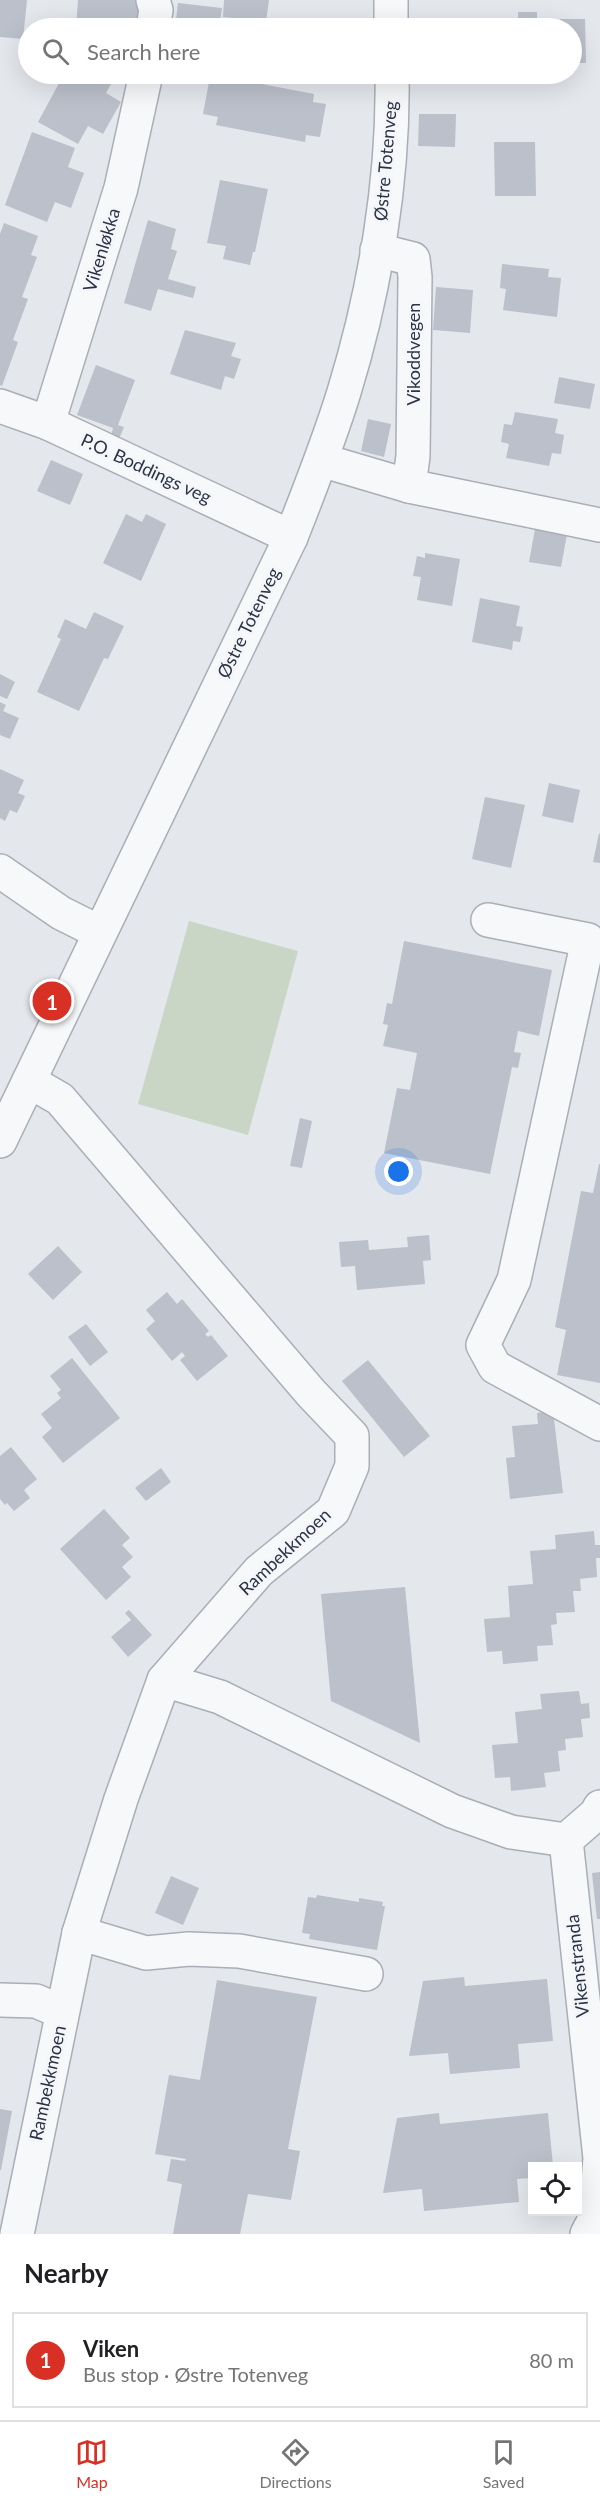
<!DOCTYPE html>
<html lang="en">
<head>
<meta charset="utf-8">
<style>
  body { margin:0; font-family:Lato,sans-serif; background:#f6f6f6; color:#202124 }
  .controls { position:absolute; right:18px; bottom:18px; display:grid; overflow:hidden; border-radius:0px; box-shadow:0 6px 24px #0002 }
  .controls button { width:54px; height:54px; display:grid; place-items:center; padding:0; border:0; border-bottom:2px solid #e0e0e0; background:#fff; color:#202124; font:30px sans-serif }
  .you { position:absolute; left:399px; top:1172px; width:21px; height:21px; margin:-15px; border:4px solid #fff; border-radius:50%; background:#1a73e8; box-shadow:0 0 0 9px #1a73e833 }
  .badge { display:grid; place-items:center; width:39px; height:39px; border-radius:50%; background:#d93025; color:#fff; font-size:20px; font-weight:700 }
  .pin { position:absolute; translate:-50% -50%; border:3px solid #fff; box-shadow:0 2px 6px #0006 }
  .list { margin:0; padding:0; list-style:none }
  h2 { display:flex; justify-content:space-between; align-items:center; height:78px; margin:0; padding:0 24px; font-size:26px }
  h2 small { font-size:20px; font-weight:400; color:#757577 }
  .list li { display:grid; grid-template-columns:39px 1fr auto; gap:18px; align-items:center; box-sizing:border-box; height:96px; margin:0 12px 12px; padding:0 12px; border:2px solid #e0e0e0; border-radius:0px }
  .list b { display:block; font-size:22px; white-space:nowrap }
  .list p { margin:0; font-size:20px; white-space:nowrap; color:#757577 }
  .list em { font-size:20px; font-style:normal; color:#757577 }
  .icon { flex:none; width:33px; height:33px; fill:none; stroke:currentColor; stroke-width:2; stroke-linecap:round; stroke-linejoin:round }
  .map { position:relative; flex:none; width:600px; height:2234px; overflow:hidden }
  .search { position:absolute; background:#fff; box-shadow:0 6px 24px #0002; left:18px; right:18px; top:18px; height:66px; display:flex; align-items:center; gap:15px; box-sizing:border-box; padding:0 21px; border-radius:33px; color:#757577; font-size:22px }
  .sheet { height:186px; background:#fff }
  nav { display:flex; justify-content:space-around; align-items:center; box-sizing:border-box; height:84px; border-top:2px solid #e0e0e0; background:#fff; font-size:16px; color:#757577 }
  nav a { display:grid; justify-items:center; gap:3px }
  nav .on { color:#d93025 }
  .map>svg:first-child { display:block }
  .green { fill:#c9d6c5 }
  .building { fill:#bbc0ca }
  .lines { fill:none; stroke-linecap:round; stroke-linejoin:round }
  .minor-casing { stroke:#a9aeb7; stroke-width:36 }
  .minor { stroke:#f7f8fa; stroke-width:33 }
  .labels { text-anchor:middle; stroke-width:6; stroke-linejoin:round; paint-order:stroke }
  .street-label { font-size:18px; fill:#2b3445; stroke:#f4f6f9 }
</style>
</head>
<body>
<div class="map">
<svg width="600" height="2234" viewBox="0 0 600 2234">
  <rect width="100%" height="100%" fill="#e4e7ec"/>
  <path class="green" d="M189,921l109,30 -50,184 -110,-31z"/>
  <g class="building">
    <path d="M0,0h27l-4,39 -23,-2z"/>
    <path d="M78,0h64l-2,28h-64z"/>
    <path d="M224,0h45l-3,21 -43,-4z"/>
    <path d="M178,3l44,5 -3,20h-44z"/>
    <path d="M518,12h19v6h3v10h-43v-9h21z"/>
    <path d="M560,19h25l1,44h-14v-35h-12z"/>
    <path d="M64,74l52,1 -10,18 15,9 -18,32 -15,-8 -10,18 -40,-22z"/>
    <path d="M226,77l88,17 -1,8 13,2 -6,33 -14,-2 -1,7 -89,-17 2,-8 -15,-3 6,-32 15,2z"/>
    <path d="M419,114h37l-1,33 -37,-1z"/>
    <path d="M32,132l43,16 -7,19 16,6 -13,35 -16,-6 -8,20 -42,-17z"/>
    <path d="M494,142h41l1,54h-41z"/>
    <path d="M220,180l48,9 -13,63h-2l-3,13 -27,-6 3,-13 -19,-3z"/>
    <path d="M148,220l28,9 -5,20 6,2 -9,28 28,8 -3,11 -35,-9 -7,22 -27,-8z"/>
    <path d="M4,223l34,13 -7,19 6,2 -15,40 6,2 -15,41 5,2 -16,44 -2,-1v-151z"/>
    <path d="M502,264l47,5 -1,8 13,1 -4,39 -54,-7 3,-21 -6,-1z"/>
    <path d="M436,287l37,3 -3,43 -37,-3z"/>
    <path d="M185,330l51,13 -5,13 10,3 -7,20 -9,-3 -4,14 -51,-16z"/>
    <path d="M96,365l39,15 -17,45 6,2 -5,12 -8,-3 2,-8 -36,-13z"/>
    <path d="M559,377l36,7 -5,25 -36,-6z"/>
    <path d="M515,412l43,7 -3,14 9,2 -3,19 -9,-1 -3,13 -43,-8 3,-14 -8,-2 3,-18 8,1z"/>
    <path d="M368,419l23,5 -7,33 -23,-6z"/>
    <path d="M51,460l32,14 -13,31 -33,-14z"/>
    <path d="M126,514l16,8 4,-8 20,10 -25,57 -38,-18z"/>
    <path d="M535,529l32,5 -6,33 -32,-5z"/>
    <path d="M425,553l35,6 -8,47 -35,-6 4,-23 -8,-1 4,-20 8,2z"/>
    <path d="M480,598l40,8 -4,20 7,1 -3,15 -7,-1 -1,9 -40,-8z"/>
    <path d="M94,612l30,14 -16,33 -4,-1 -25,53 -42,-19 24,-53 -4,-2 8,-18 21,10z"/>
    <path d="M0,674l15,8 -8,17 -7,-3z"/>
    <path d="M0,702l6,3 -3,6 16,7 -9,21 -10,-4z"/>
    <path d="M0,769l24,11 -6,13 7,3 -8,17 -7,-3 -5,11 -5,-3z"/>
    <path d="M549,783l31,7 -7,33 -31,-7z"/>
    <path d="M485,797l40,8 -14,63 -39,-9z"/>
    <path d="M599,833l1,1v29l-7,-1z"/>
    <path d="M404,941l148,29 -13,66 -21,-5 -4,21 7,1 -3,15 -6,-1 -22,107 -106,-21 13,-65 13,2 7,-37 -34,-7 5,-21 -5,-1 4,-21 5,1z"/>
    <path d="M300,1118l12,3 -10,47 -12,-2z"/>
    <path d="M599,1164h1v219l-43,-8 9,-45 -11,-3 26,-136 12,2z"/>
    <path d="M429,1235l2,25 -8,1 2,23 -68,6 -2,-24 -14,1 -2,-25 29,-2 1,10 39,-3 -1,-10z"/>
    <path d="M58,1246l24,26 -29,28 -25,-26z"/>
    <path d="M167,1292l10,12 5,-5 27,32 -4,3 3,3 3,-2 17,21 -31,25 -17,-21 5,-4 -3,-4 -10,9 -26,-32 9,-8 -9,-11z"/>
    <path d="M86,1324l22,28 -18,14 -22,-29z"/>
    <path d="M72,1358l48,60 -57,45 -21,-26 10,-9 -11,-14 20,-16 -4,-5 4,-3 -11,-14z"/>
    <path d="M368,1360l62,76 -26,21 -62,-76z"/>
    <path d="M553,1411l10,82 -53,6 -4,-41 9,-1 -3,-31 26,-2 -1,-11z"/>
    <path d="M11,1447l26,32 -13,11 6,8 -16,13 -7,-8 -2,2 -5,-6v-43z"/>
    <path d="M161,1468l10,14 -25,19 -11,-13z"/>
    <path d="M104,1509l26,29 -8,7 11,12 -11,10 9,10 -25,23 -46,-51z"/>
    <path d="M594,1531l1,14h5v13h-4l1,19 -17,2 1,12h-8l2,21 -19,1 1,11 -6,1 2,20 -16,1 1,15 -35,3 -1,-13 -15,1 -3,-33 26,-2 -2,-31 25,-2 -3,-33 26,-2 -1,-14z"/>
    <path d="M405,1587l15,156 -89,-42 -10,-107z"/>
    <path d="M129,1610l23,25 -24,22 -17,-20 20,-17 -6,-7z"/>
    <path d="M579,1691l2,13 8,-1 1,15 -9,1 2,18 -18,2 1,11 -8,1 2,20 -16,2 2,14 -35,4 -1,-14 -15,1 -3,-33 26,-2 -3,-31 27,-3 -2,-15z"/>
    <path d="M600,1872v47h-3l-5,-46z"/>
    <path d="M171,1876l28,12 -16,37 -28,-12z"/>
    <path d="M317,1895l42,7v-4l24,4 -1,4h3l-8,44 -68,-11 1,-5 -8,-1 6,-36 8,1z"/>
    <path d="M464,1977l1,9 82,-7 6,62 -35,3 2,24 -70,6 -2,-21 -39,3 14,-75z"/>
    <path d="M217,1980l100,17 -29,152 12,2 -9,49 -43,-6 -8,40h-67l9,-50 -15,-3 4,-22 14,2 1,-2 -31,-5 14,-79 31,5z"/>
    <path d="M0,2109l12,2 -11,59h-1z"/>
    <path d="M439,2113l1,11 108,-11 5,53h-21v12l-15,1 2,23 -95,9 -2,-22 -39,4 14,-75z"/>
  </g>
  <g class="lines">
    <defs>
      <g id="minor">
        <path d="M391,0v28"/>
        <path d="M153,28l3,-18 -3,-10"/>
        <path d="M0,406l48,17 243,114"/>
        <path d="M48,423l73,-235 25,-114"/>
        <path d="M321,460l88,26 4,-30 2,-179 -2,-18 -36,-9"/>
        <path d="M409,486l191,39"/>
        <path d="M0,871l61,42 38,19"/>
        <path d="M488,920l100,20 -74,340 -31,65 12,22 105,57"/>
        <path d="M0,1141l291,-604c19,-48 38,-96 53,-145 31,-101 50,-213 48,-318"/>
        <path d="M164,1680l56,17 232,114 59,21 55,8 30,-26 4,-7"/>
        <path d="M566,1840l34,318 -5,61 -8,15"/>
        <path d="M79,1933l67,20 43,-4 50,2 127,23"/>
        <path d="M0,2000l36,1 26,11"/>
        <path d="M17,2234l62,-301 42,-134 43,-119 95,-109 74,-60 19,-45v-30l-41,-43 -251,-294 -31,-18"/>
      </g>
    </defs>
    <use href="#minor" class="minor-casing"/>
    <use href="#minor" class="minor"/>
  </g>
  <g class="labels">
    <g class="street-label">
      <text transform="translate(386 161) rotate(-85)" y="6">Østre Totenveg</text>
      <text transform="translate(102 250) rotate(-73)" y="6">Vikenløkka</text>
      <text transform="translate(414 354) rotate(-90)" y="6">Vikoddvegen</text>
      <text transform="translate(146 469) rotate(25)" y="6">P.O. Boddings veg</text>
      <text transform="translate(249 623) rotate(-64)" y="6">Østre Totenveg</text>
      <text transform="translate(285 1552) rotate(-43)" y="6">Rambekkmoen</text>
      <text transform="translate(578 1966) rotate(-96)" y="6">Vikenstranda</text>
      <text transform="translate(48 2083) rotate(-78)" y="6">Rambekkmoen</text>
    </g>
  </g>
</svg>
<div class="controls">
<button><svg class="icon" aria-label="locate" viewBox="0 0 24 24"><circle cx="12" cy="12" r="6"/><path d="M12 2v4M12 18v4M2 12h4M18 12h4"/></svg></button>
</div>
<div class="you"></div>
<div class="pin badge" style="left:52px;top:1001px">1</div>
<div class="search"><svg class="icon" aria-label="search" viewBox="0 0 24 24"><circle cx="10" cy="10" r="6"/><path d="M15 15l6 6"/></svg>Search here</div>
</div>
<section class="sheet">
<h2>Nearby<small></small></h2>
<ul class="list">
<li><span class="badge">1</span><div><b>Viken</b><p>Bus stop · Østre Totenveg</p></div><em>80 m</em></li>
</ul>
</section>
<nav>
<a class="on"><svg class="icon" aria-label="map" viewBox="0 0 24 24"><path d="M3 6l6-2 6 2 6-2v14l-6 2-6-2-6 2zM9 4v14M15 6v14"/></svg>Map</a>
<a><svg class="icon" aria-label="directions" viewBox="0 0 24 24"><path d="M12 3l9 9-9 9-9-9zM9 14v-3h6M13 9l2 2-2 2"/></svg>Directions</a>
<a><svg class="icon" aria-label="saved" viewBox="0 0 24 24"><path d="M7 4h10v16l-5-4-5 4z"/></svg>Saved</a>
</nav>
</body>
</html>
